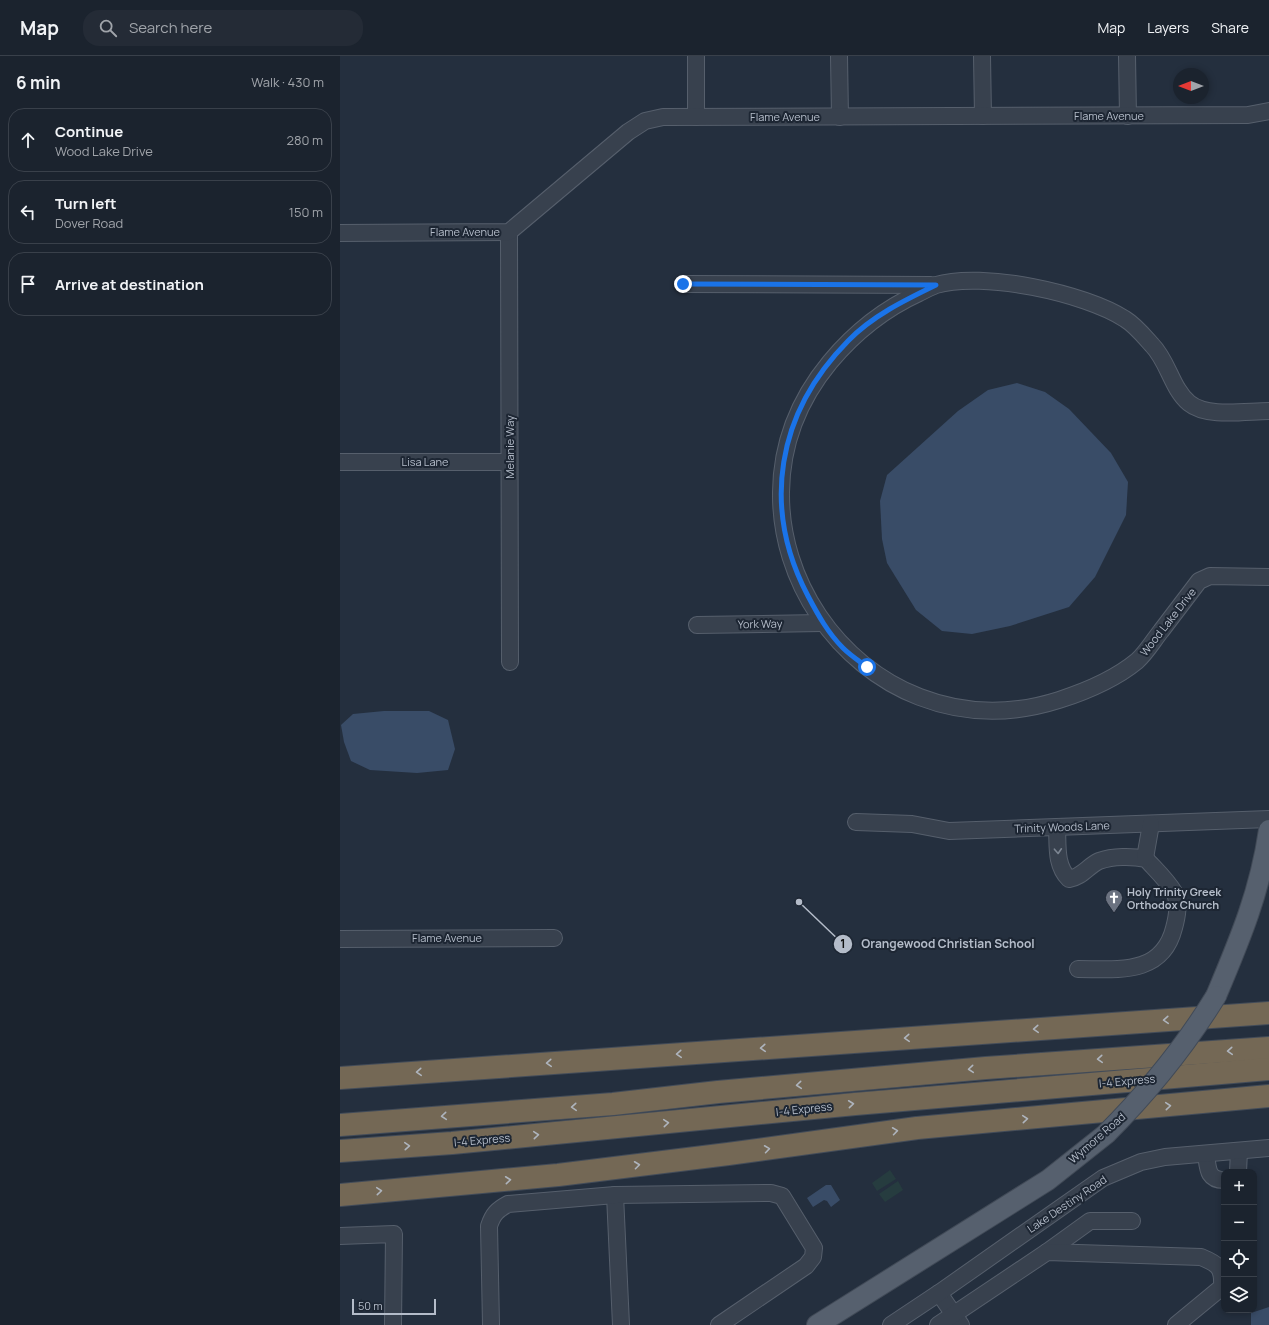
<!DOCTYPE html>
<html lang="en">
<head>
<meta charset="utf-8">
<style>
  body { margin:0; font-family:Manrope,sans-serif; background:#242b36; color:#f1f3f6 }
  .controls { position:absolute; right:12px; bottom:12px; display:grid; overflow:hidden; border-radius:8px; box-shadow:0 2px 6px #0003 }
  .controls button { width:36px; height:36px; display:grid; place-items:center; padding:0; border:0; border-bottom:1px solid #39404a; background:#1b232e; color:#f1f3f6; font:20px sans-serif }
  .compass { position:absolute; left:833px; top:12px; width:36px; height:36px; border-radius:50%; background:#1b232e; box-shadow:0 2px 6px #0003; rotate:270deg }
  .scale { position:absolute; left:12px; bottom:10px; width:84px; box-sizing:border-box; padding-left:4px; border:2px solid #b4bcc9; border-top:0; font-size:11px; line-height:14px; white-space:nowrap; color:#b4bcc9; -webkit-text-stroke:3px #1d2633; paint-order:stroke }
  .stop { position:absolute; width:12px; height:12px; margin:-9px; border:3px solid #1a73e8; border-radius:50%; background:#fff }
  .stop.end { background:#1a73e8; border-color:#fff; box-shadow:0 1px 4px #0008 }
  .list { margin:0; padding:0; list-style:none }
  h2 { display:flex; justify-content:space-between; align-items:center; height:52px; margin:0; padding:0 16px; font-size:17px }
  h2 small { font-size:13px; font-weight:400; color:#a0a4aa }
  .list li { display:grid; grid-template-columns:26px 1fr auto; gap:12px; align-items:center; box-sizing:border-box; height:64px; margin:0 8px 8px; padding:0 8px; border:1px solid #39404a; border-radius:16px }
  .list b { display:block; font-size:15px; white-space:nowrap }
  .list p { margin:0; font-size:13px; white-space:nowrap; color:#a0a4aa }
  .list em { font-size:13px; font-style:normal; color:#a0a4aa }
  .icon { flex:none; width:22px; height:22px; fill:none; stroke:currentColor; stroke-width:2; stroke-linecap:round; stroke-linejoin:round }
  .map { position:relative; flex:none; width:929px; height:1269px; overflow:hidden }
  header { display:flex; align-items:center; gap:24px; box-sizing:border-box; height:56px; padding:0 20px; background:#1b232e; border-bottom:1px solid #39404a }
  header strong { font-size:19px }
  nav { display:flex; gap:22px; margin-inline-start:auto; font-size:14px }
  .search { width:280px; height:36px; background:#242b36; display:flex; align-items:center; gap:10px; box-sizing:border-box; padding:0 14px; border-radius:16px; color:#a0a4aa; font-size:15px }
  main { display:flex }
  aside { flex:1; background:#1b232e }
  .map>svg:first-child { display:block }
  .green { fill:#263c3f }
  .water { fill:#394c67 }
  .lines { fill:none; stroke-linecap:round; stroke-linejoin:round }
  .minor-casing { stroke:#565f6c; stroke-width:18 }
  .major-casing { stroke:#414a57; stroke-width:22 }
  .highway-casing { stroke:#434c59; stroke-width:24 }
  .minor { stroke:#38414e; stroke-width:16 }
  .major { stroke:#56606e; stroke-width:20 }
  .highway { stroke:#746855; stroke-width:22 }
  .major-bridge-casing { stroke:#414a57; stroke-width:22; stroke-linecap:butt }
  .major-bridge { stroke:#56606e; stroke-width:20 }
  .oneway { stroke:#7c8592 }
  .oneway2 { stroke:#aeb4bd }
  .route { stroke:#1a73e8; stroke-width:5 }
  .labels { text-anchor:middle; stroke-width:4; stroke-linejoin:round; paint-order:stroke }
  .street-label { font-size:11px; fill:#b4bcc9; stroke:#1d2633 }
  .poi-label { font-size:11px; font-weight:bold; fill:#b4bcc9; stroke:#1d2633; text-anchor:start }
  .leader { fill:none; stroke:#b4bcc9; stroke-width:1.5 }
  .callout-dot { fill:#b4bcc9; stroke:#1d2633; stroke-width:1.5 }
  .mark-label { font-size:12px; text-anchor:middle; font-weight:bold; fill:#111 }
  .callout-label { font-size:12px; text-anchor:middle; font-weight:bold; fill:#b4bcc9; stroke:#1d2633; stroke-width:4; stroke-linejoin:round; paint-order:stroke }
</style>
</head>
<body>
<header>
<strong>Map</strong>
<div class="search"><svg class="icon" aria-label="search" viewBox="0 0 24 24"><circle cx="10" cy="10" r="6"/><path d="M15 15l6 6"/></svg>Search here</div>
<nav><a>Map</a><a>Layers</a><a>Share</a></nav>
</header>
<main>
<aside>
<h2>6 min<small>Walk · 430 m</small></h2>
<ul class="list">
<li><svg class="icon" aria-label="ahead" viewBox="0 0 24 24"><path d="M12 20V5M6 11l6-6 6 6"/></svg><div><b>Continue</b><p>Wood Lake Drive</p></div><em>280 m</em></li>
<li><svg class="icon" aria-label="left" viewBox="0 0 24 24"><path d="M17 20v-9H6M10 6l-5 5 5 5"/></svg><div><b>Turn left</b><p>Dover Road</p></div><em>150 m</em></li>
<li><svg class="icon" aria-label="arrive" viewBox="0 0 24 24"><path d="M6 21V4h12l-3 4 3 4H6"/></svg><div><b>Arrive at destination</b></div></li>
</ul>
</aside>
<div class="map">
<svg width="929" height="1269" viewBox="0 0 929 1269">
  <rect width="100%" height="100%" fill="#242f3e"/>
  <g class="green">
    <path d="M550,1114l6,9 -19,12 -5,-8z"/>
    <path d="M558,1125l5,9 -18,12 -6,-8z"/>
  </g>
  <g class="water">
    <path d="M677,327l28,9 24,17 42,44 17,29 -2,33 -31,62 -26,30 -59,19 -38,8 -30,-3 -26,-21 -29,-47 -5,-24 -2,-38 7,-26 71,-64 30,-21z"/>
    <path d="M44,655h45l19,9 7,29 -7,21 -31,3 -47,-3 -19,-9 -7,-19 -3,-17 12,-11z"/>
    <path d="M486,1129h5l9,15 -9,7 -4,-6 -3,-1 -11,7 -6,-9z"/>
    <path d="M929,1251v18h-18v-12z"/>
  </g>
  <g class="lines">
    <defs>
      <g id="minor">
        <path d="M356,0v61"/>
        <path d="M499,0l1,61"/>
        <path d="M642,0l1,60"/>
        <path d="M787,0l1,60"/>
        <path d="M169,176l1,430"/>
        <path d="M0,177l169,-1 119,-100 17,-11 18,-4 585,-2 21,-4"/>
        <path d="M343,228l248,1"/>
        <path d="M929,355c-23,0 -62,7 -80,-8 -17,-14 -21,-42 -37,-58 -8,-9 -17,-20 -27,-26 -40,-26 -143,-48 -189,-34 -5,2 -11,5 -17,8 -35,16 -64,39 -89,69 -134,162 28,402 229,338 28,-9 55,-20 78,-39 9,-8 16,-20 24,-30 12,-16 25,-33 38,-50l11,-5 59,1"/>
        <path d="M0,406h169"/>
        <path d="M357,569l125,-2"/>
        <path d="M516,766l56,2 37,7 320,-12"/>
        <path d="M717,771c1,18 -2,38 12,52 13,-2 19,-13 30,-18 14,-5 33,-5 47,-2 9,10 21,21 28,33 6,11 3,25 0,36 -12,48 -57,41 -96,41"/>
        <path d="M805,802l6,-34"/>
        <path d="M0,883l214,-1"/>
        <path d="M866,1098c2,14 1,26 18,26"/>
        <path d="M898,1116l1,-21"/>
        <path d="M275,1139l6,130"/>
        <path d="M0,1180l54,-2 -1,91"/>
        <path d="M707,1196l43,-31h42"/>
        <path d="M599,1237l22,32"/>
        <path d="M151,1269l-2,-99c4,-12 8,-16 19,-22l107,-9 156,-2 11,3 32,52 -1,9 -7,9 -87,59"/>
        <path d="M551,1269l48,-32 164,-115 38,-16 24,-5 104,-9"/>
        <path d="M598,1269l109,-73 154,5c17,7 22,10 21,30l-46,38"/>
      </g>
      <g id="major">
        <path d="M876,940c24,-57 44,-104 53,-166"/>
        <path d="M477,1269l231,-145 58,-46"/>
      </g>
      <g id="highway">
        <path d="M0,1022l929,-65"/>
        <path d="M0,1069l273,-21 105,-12 268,-24 283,-20"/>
        <path d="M0,1095l112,-8 403,-39 414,-35"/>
        <path d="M0,1139l218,-20 170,-21 189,-26 352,-32"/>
      </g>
    </defs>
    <use href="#minor" class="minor-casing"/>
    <use href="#major" class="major-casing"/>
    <use href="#highway" class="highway-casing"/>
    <use href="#minor" class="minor"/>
    <use href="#major" class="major"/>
    <use href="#highway" class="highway"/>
    <defs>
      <path id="major-bridge" d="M766,1078c43,-43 78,-86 110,-138"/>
    </defs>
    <use href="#major-bridge" class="major-bridge-casing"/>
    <use href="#major-bridge" class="major-bridge"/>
  </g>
  <defs><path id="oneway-chevron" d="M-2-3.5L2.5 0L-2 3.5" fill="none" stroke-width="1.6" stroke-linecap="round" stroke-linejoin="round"/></defs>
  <use class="oneway" href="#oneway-chevron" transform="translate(718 795) rotate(87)"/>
  <g class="oneway2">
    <use href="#oneway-chevron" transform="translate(826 964) rotate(176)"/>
    <use href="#oneway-chevron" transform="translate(696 973) rotate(176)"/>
    <use href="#oneway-chevron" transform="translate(567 982) rotate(176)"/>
    <use href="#oneway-chevron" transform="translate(423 992) rotate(176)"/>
    <use href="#oneway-chevron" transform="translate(890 995) rotate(176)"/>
    <use href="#oneway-chevron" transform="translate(339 998) rotate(176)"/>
    <use href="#oneway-chevron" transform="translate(760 1003) rotate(176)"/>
    <use href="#oneway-chevron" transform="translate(209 1007) rotate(176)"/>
    <use href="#oneway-chevron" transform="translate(631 1013) rotate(175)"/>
    <use href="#oneway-chevron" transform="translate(79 1016) rotate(176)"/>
    <use href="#oneway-chevron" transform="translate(459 1029) rotate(175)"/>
    <use href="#oneway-chevron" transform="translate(511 1048) rotate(-6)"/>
    <use href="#oneway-chevron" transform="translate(828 1050) rotate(-5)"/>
    <use href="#oneway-chevron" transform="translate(234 1051) rotate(176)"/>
    <use href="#oneway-chevron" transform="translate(104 1060) rotate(175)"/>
    <use href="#oneway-chevron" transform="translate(685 1063) rotate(-5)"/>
    <use href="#oneway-chevron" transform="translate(326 1067) rotate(-5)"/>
    <use href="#oneway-chevron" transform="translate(555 1075) rotate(-8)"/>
    <use href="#oneway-chevron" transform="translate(196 1079) rotate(-5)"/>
    <use href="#oneway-chevron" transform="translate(67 1090) rotate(-4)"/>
    <use href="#oneway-chevron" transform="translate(427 1093) rotate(-8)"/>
    <use href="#oneway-chevron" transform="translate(297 1109) rotate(-7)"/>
    <use href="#oneway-chevron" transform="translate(168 1124) rotate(-6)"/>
    <use href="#oneway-chevron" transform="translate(39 1135) rotate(-5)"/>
  </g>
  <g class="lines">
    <path class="route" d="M343,228l253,1c-31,15 -64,31 -88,56 -71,72 -87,166 -40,255 10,19 20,37 35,52 7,7 16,13 24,19"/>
  </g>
  <defs>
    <symbol id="church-pin" viewBox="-11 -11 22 30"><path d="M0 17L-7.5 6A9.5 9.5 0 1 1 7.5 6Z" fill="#6b7280" stroke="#1d2633"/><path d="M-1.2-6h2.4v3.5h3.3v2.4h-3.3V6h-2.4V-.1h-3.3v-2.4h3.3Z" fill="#fff"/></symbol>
  </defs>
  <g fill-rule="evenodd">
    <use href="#church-pin" x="764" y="832" width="20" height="27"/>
  </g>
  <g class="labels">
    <g class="street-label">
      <text x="769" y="64">Flame Avenue</text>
      <text x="445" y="65">Flame Avenue</text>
      <text x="125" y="180">Flame Avenue</text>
      <text transform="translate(170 391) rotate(-90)" y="4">Melanie Way</text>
      <text x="85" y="410">Lisa Lane</text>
      <text transform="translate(828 566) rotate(-52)" y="4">Wood Lake Drive</text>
      <text transform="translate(420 568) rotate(-1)" y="4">York Way</text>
      <text transform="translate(722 771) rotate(-2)" y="4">Trinity Woods Lane</text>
      <text x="107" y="886">Flame Avenue</text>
      <text transform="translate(787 1025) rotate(-5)" y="4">I-4 Express</text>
      <text transform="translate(464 1053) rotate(-6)" y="4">I-4 Express</text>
      <text transform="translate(757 1082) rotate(-41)" y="4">Wymore Road</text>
      <text transform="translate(142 1084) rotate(-5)" y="4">I-4 Express</text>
      <text transform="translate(727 1148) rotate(-34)" y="4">Lake Destiny Road</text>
    </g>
    <g class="poi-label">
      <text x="787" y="840">Holy Trinity Greek<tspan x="787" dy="13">Orthodox Church</tspan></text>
    </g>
  </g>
  <path class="leader" d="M459 846L503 888"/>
  <g class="callout-dot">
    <circle cx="459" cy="846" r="4"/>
    <circle cx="503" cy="888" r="10"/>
  </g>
  <g class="mark-label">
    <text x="503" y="892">1</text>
  </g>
  <g class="callout-label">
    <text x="608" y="892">Orangewood Christian School</text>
  </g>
</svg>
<div class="controls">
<button>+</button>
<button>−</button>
<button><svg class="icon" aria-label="locate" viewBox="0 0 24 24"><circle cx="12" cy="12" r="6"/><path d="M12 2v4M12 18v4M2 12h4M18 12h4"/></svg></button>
<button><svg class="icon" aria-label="layers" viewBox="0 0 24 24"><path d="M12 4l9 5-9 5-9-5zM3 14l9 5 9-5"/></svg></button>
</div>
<svg class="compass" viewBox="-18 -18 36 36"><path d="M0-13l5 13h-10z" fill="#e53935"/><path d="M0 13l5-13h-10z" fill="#a0a4aa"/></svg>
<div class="scale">50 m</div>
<div class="stop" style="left:527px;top:611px"></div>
<div class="stop end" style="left:343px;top:228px"></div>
</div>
</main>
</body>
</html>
